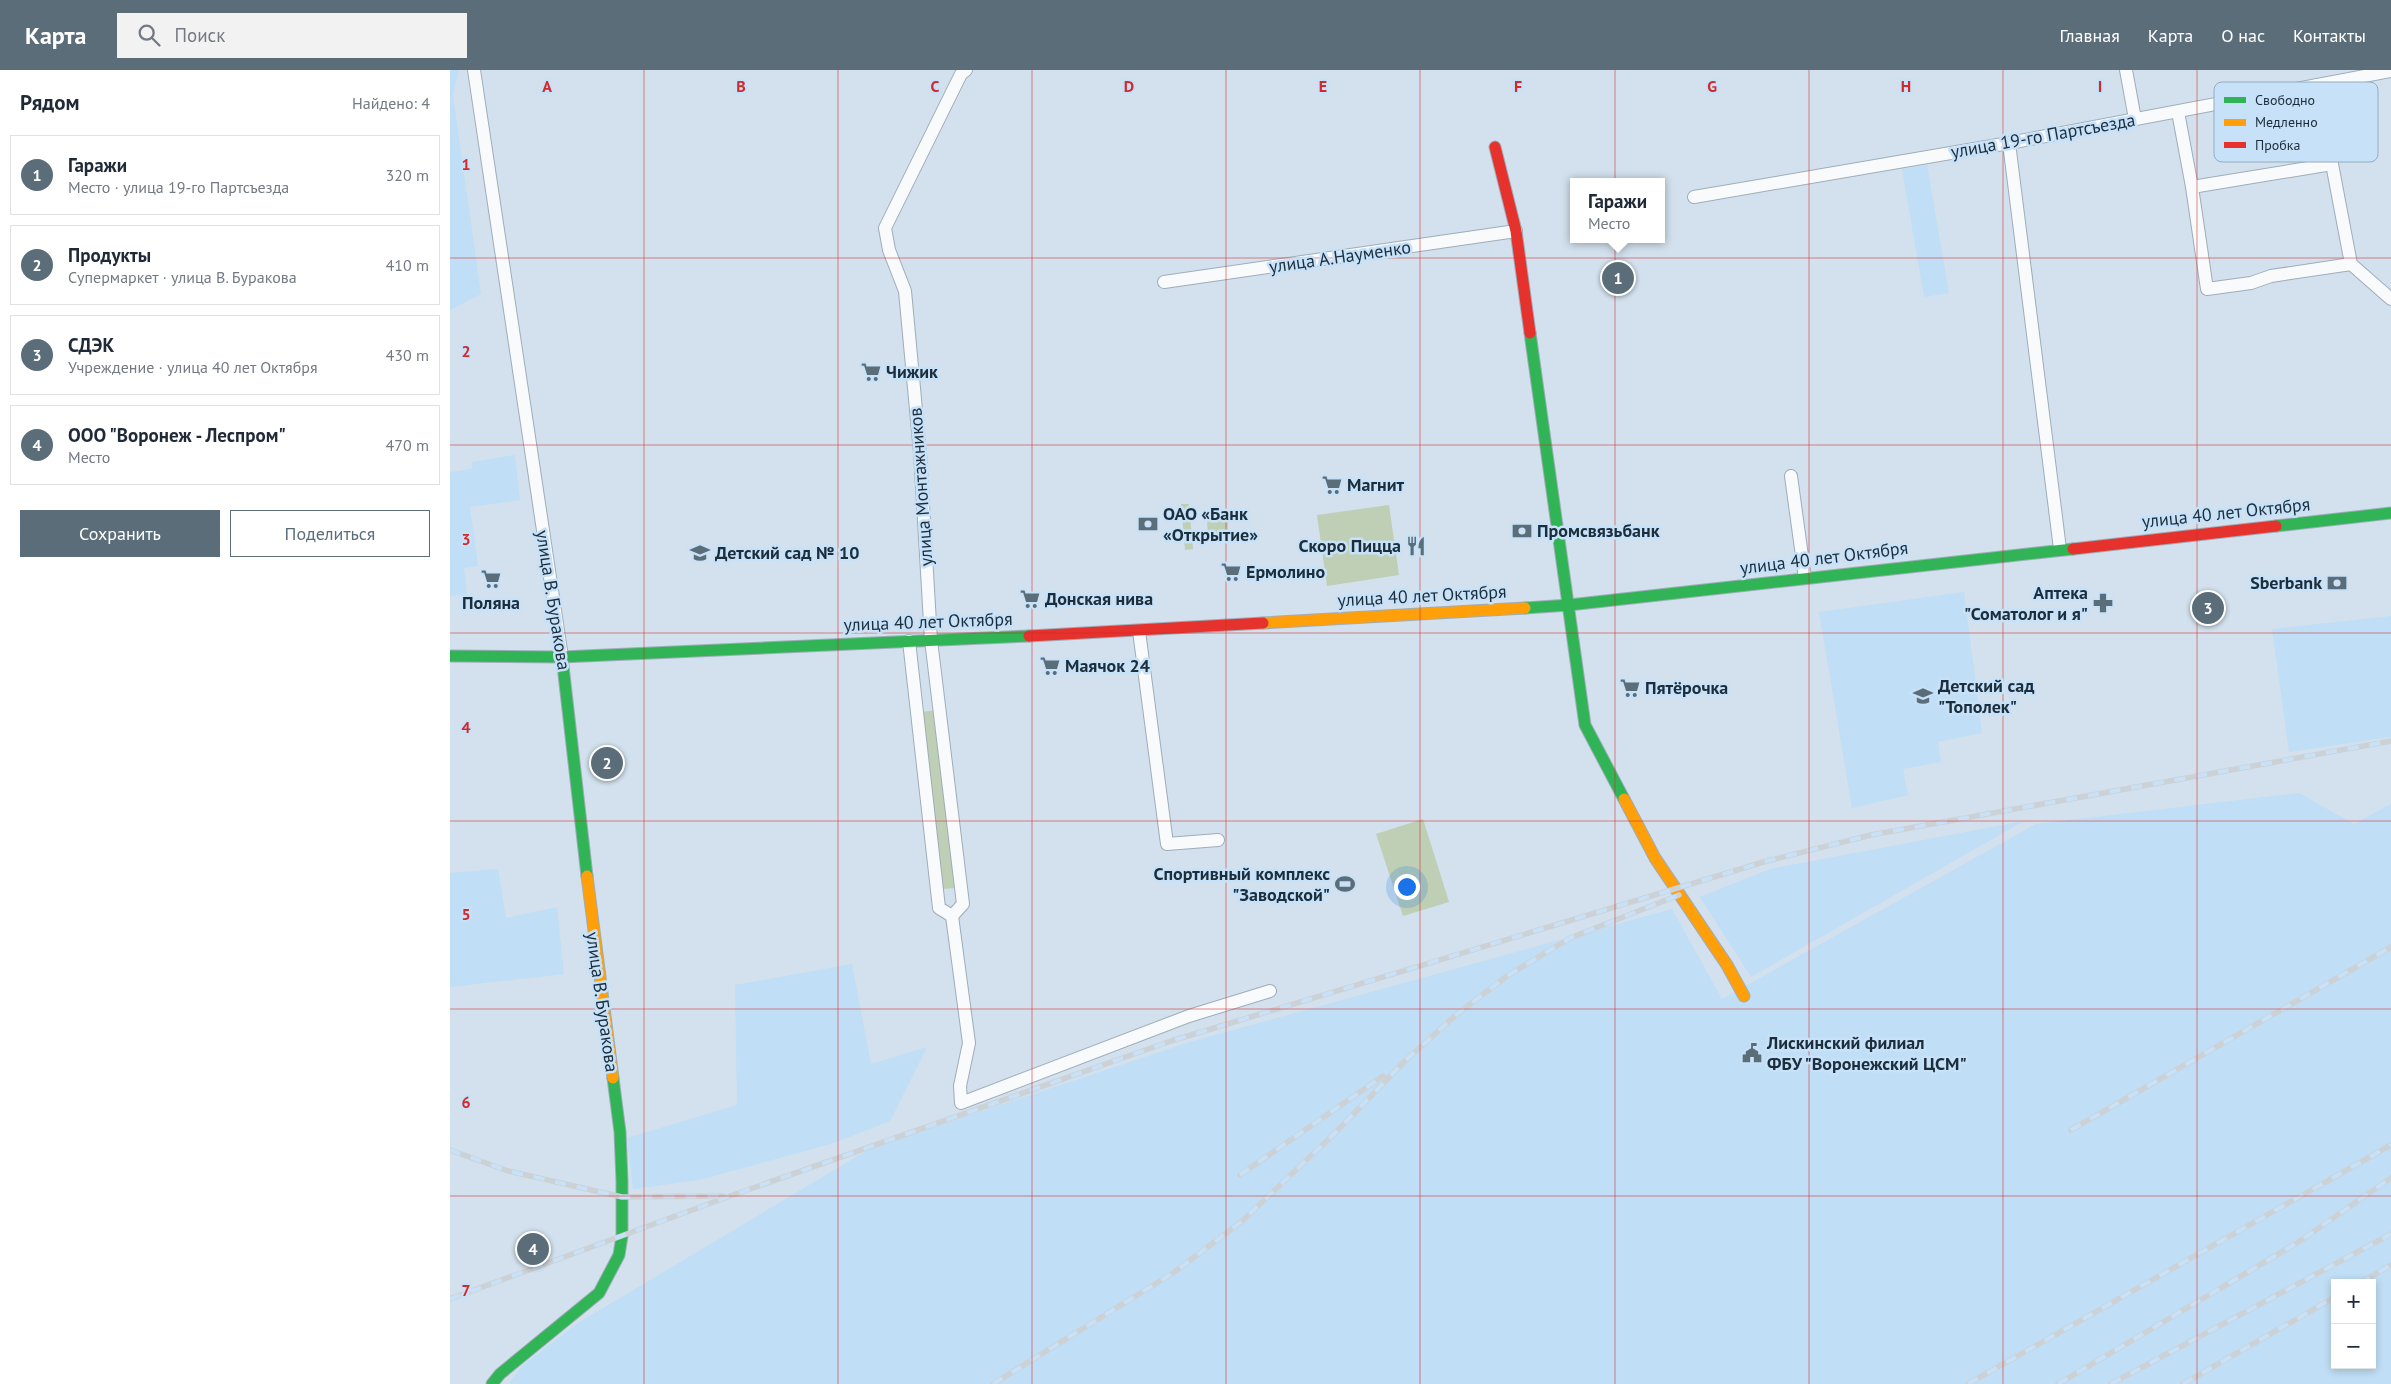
<!DOCTYPE html>
<html lang="ru">
<head>
<meta charset="utf-8">
<style>
  body { margin:0; font-family:"PT Sans",sans-serif; background:#f2f2f3; color:#1f2937 }
  .controls { position:absolute; right:15px; bottom:15px; display:grid; overflow:hidden; border-radius:0px; box-shadow:0 2px 8px #0003 }
  .controls button { width:45px; height:45px; display:grid; place-items:center; padding:0; border:0; border-bottom:1px solid #e0e1e3; background:#fff; color:#1f2937; font:25px sans-serif }
  .you { position:absolute; left:956px; top:816px; width:18px; height:18px; margin:-12px; border:4px solid #fff; border-radius:50%; background:#1a73e8; box-shadow:0 0 0 8px #1a73e833 }
  .badge { display:grid; place-items:center; width:32px; height:32px; border-radius:50%; background:#5c6d7a; color:#fff; font-size:16px; font-weight:700 }
  .pin { position:absolute; translate:-50% -50%; border:2px solid #fff; box-shadow:0 1px 5px #0006 }
  .popup { position:absolute; left:1120px; top:108px; width:95px; height:65px; box-sizing:border-box; display:grid; place-content:center; border-radius:0px; background:#fff; filter:drop-shadow(0 1px 4px #0005); font-size:16px; white-space:nowrap; color:#747a83 }
  .popup b { font-size:19px; color:#1f2937 }
  .popup::after { content:''; position:absolute; left:50%; top:100%; margin-left:-10px; border:10px solid transparent; border-top-color:#fff }
  .list { margin:0; padding:0; list-style:none }
  h2 { display:flex; justify-content:space-between; align-items:center; height:65px; margin:0; padding:0 20px; font-size:21px }
  h2 small { font-size:16px; font-weight:400; color:#747a83 }
  .list li { display:grid; grid-template-columns:32px 1fr auto; gap:15px; align-items:center; box-sizing:border-box; height:80px; margin:0 10px 10px; padding:0 10px; border:1px solid #e0e1e3; border-radius:0px }
  .list b { display:block; font-size:19px; white-space:nowrap }
  .list p { margin:0; font-size:16px; white-space:nowrap; color:#747a83 }
  .list em { font-size:16px; font-style:normal; color:#747a83 }
  .actions { display:flex; gap:10px; padding:15px 20px }
  .actions a { flex:1; padding:11px 0; border:1px solid #5c6d7a; border-radius:0px; text-align:center; font-size:18px; color:#5c6d7a }
  .actions .main { background:#5c6d7a; color:#fff }
  .icon { flex:none; width:28px; height:28px; fill:none; stroke:currentColor; stroke-width:2; stroke-linecap:round; stroke-linejoin:round }
  .map { position:relative; flex:none; width:1941px; height:1314px; overflow:hidden }
  header { display:flex; align-items:center; gap:30px; box-sizing:border-box; height:70px; padding:0 25px; background:#5c6d7a; color:#fff }
  header strong { font-size:24px }
  nav { display:flex; gap:28px; margin-inline-start:auto; font-size:18px }
  .search { width:350px; height:45px; background:#f2f2f3; display:flex; align-items:center; gap:12px; box-sizing:border-box; padding:0 18px; border-radius:0px; color:#747a83; font-size:19px }
  main { display:flex }
  aside { flex:1; background:#fff }
  .map>svg:first-child { display:block }
  .built { fill:#c0def5; fill-rule:evenodd }
  .green { fill:#becfb5 }
  .lines { fill:none; stroke-linecap:round; stroke-linejoin:round }
  .street-casing { stroke:#9eadb9; stroke-width:14 }
  .fast-casing { stroke:#9eadb9; stroke-width:13 }
  .slow-casing { stroke:#9eadb9; stroke-width:13 }
  .jam-casing { stroke:#9eadb9; stroke-width:13 }
  .street { stroke:#f8fafc; stroke-width:12 }
  .fast { stroke:#30b455; stroke-width:11 }
  .slow { stroke:#ff9f0a; stroke-width:11 }
  .jam { stroke:#e5322d; stroke-width:11 }
  .rail-casing { stroke:#ccd1d5; stroke-width:5.5 }
  .rail { stroke:#c7e2f8; stroke-width:4; stroke-dasharray:11; stroke-linecap:butt }
  .grid { fill:none; stroke:#d62828; stroke-width:1; stroke-opacity:0.55 }
  .labels { text-anchor:middle; stroke-width:5; stroke-linejoin:round; paint-order:stroke }
  .street-label { font-size:18px; fill:#1c2e3c; stroke:#c7e2f8 }
  .poi-label { font-size:18px; font-weight:bold; fill:#1c2e3c; stroke:#c7e2f8; text-anchor:start }
  .key { fill:#c7e2f8; stroke:#94acc0; stroke-width:1 }
  .key-label { font-size:14px; fill:#1c2e3c }
  .grid-label { font-size:16px; text-anchor:middle; font-weight:bold; fill:#d62828; stroke:#c7e2f8; stroke-width:5; stroke-linejoin:round; paint-order:stroke }
</style>
</head>
<body>
<header>
<strong>Карта</strong>
<div class="search"><svg class="icon" aria-label="search" viewBox="0 0 24 24"><circle cx="10" cy="10" r="6"/><path d="M15 15l6 6"/></svg>Поиск</div>
<nav><a>Главная</a><a>Карта</a><a>О нас</a><a>Контакты</a></nav>
</header>
<main>
<aside>
<h2>Рядом<small>Найдено: 4</small></h2>
<ul class="list">
<li><span class="badge">1</span><div><b>Гаражи</b><p>Место · улица 19-го Партсъезда</p></div><em>320 m</em></li>
<li><span class="badge">2</span><div><b>Продукты</b><p>Супермаркет · улица В. Буракова</p></div><em>410 m</em></li>
<li><span class="badge">3</span><div><b>СДЭК</b><p>Учреждение · улица 40 лет Октября</p></div><em>430 m</em></li>
<li><span class="badge">4</span><div><b>ООО &quot;Воронеж - Леспром&quot;</b><p>Место</p></div><em>470 m</em></li>
</ul>
<div class="actions"><a class="main">Сохранить</a><a>Поделиться</a></div>
</aside>
<div class="map">
<svg width="1941" height="1314" viewBox="0 0 1941 1314">
  <rect width="100%" height="100%" fill="#d2e1ed"/>
  <g class="built">
    <path d="M0,0h9l-6,25 28,199 -31,16z"/>
    <path d="M1477,95l22,128 -25,4 -22,-128z"/>
    <path d="M65,385l5,45 -50,7 8,59 -14,2 3,26 -17,2v-124l22,-3v-7z"/>
    <path d="M1514,522l18,141 -44,9 3,20 -38,7 5,26 -56,13 -33,-196z"/>
    <path d="M1941,546v121l-102,15 -17,-123z"/>
    <path d="M1849,723l55,31 37,-20v580h-1882l13,-18 56,-43 293,-175 93,-31 226,-75 482,-133 50,90 314,-175zM1885,1213h37v82h-37z"/>
    <path d="M1574,751l-273,156 -51,-80 70,-28z"/>
    <path d="M48,799l8,49 51,-11 7,67 -114,13v-114z"/>
    <path d="M402,894l19,100 56,-17 -37,74 -56,22 -135,37 -66,9 -6,-51 110,-33 -2,-120z"/>
  </g>
  <g class="green">
    <path d="M731,434h8l4,45 -8,1z"/>
    <path d="M939,435l10,70 -72,11 -10,-71z"/>
    <path d="M778,447v21l-20,1 -1,-21z"/>
    <path d="M486,640l20,178 -14,1 -20,-177z"/>
    <path d="M973,749l26,83 -46,14 -27,-82z"/>
  </g>
  <g class="lines">
    <defs>
      <g id="street">
        <path d="M24,0l88,587"/>
        <path d="M1676,0l9,49"/>
        <path d="M1867,15l15,79"/>
        <path d="M1728,42l14,75"/>
        <path d="M1559,73l51,406"/>
        <path d="M1244,127l315,-54 382,-72"/>
        <path d="M1901,194l-80,12 -20,7 -44,6 -15,-102 140,-23 19,100 40,35"/>
        <path d="M714,212l352,-51"/>
        <path d="M1341,406l14,102"/>
        <path d="M689,561l28,213 51,-4"/>
        <path d="M459,571l30,267 13,8"/>
        <path d="M502,846l11,-12 -32,-264 -11,-187 -15,-162 -16,-41 -4,-22 76,-154 5,-4"/>
        <path d="M502,846l17,127 -9,43 1,17 228,-87 81,-25"/>
      </g>
      <g id="fast">
        <path d="M1080,263l55,392 39,74"/>
        <path d="M1826,456l115,-13"/>
        <path d="M1075,538l44,-3 504,-56"/>
        <path d="M0,586l112,1 467,-21"/>
        <path d="M112,587l25,219"/>
        <path d="M42,1314l8,-10 99,-81 20,-38 3,-19v-55l-2,-49 -7,-54"/>
      </g>
      <g id="slow">
        <path d="M813,553l262,-15"/>
        <path d="M1174,729l31,59 72,107 17,31"/>
        <path d="M137,806l26,202"/>
      </g>
      <g id="jam">
        <path d="M1045,77l21,84 14,102"/>
        <path d="M1623,479l203,-23"/>
        <path d="M579,566l234,-13"/>
      </g>
    </defs>
    <use href="#street" class="street-casing"/>
    <use href="#fast" class="fast-casing"/>
    <use href="#slow" class="slow-casing"/>
    <use href="#jam" class="jam-casing"/>
    <use href="#street" class="street"/>
    <use href="#fast" class="fast"/>
    <use href="#slow" class="slow"/>
    <use href="#jam" class="jam"/>
    <defs>
      <g id="rail">
        <path d="M1621,1060l320,-183"/>
        <path d="M0,1080l58,21 114,26 101,-1"/>
        <path d="M790,1105l143,-99"/>
        <path d="M1910,1213l31,-18"/>
        <path d="M0,1229l280,-103 441,-155 596,-180 104,-26 520,-94"/>
        <path d="M543,1314l180,-111 68,-51 93,-88 72,-74 50,-45 51,-39 63,-38 109,-43"/>
        <path d="M1518,1314l423,-239"/>
        <path d="M1608,1314l239,-141 94,-65"/>
        <path d="M1661,1314l280,-150"/>
        <path d="M1733,1314l152,-87"/>
      </g>
    </defs>
    <use href="#rail" class="rail-casing"/>
    <use href="#rail" class="rail"/>
  </g>
  <path class="grid" d="M194,0v1314M388,0v1314M582,0v1314M776,0v1314M970,0v1314M1165,0v1314M1359,0v1314M1553,0v1314M1747,0v1314M0,188h1941M0,375h1941M0,563h1941M0,751h1941M0,939h1941M0,1126h1941"/>
  <defs>
    <symbol id="supermarket-bare" viewBox="-9 -9 18 18"><path d="M-6-5.5h2.5l.6 2H6L4.5 2H-2.5L-4.4-4H-6ZM-1.5 3.2a1.3 1.3 0 1 0 .1 0ZM3 3.2a1.3 1.3 0 1 0 .1 0Z" fill="#5c6d7a" stroke="#c7e2f8" stroke-width="2.5" paint-order="stroke"/></symbol>
    <symbol id="bank-bare" viewBox="-9 -9 18 18"><path d="M-6-4H6V4H-6ZM0-2.3a2.3 2.3 0 1 0 0 4.6a2.3 2.3 0 1 0 0-4.6Z" fill="#5c6d7a" stroke="#c7e2f8" stroke-width="2.5" paint-order="stroke"/></symbol>
    <symbol id="restaurant-bare" viewBox="-9 -9 18 18"><path d="M-5-6h1v4h1v-4h1v4h1v-4h1v5L-1.5 .5V6h-2V.5L-5-1ZM5-6V6H3V1.5H1.5Q1.5-4 5-6Z" fill="#5c6d7a" stroke="#c7e2f8" stroke-width="2.5" paint-order="stroke"/></symbol>
    <symbol id="school-bare" viewBox="-9 -9 18 18"><path d="M0-5L7-2L0 1L-7-2ZM-4 1L0 2.5L4 1V4Q0 6-4 4Z" fill="#5c6d7a" stroke="#c7e2f8" stroke-width="2.5" paint-order="stroke"/></symbol>
    <symbol id="pharmacy-bare" viewBox="-9 -9 18 18"><path d="M-2-6h4v4h4v4h-4v4h-4v-4h-4v-4h4Z" fill="#5c6d7a" stroke="#c7e2f8" stroke-width="2.5" paint-order="stroke"/></symbol>
    <symbol id="stadium-bare" viewBox="-9 -9 18 18"><path d="M0-5a6.5 5 0 1 0 0 10a6.5 5 0 1 0 0-10ZM-3.5-1.8h7v3.6h-7Z" fill="#5c6d7a" stroke="#c7e2f8" stroke-width="2.5" paint-order="stroke"/></symbol>
    <symbol id="civic-bare" viewBox="-9 -9 18 18"><path d="M-.6-6.5H3V-4.5H.6V-3L4-1V1h2V6H-6V1h2V-1L-.6-3ZM-1.2 2.5V6h2.4V2.5Z" fill="#5c6d7a" stroke="#c7e2f8" stroke-width="2.5" paint-order="stroke"/></symbol>
  </defs>
  <g fill-rule="evenodd">
    <use href="#supermarket-bare" x="407" y="288" width="28" height="28"/>
    <use href="#supermarket-bare" x="868" y="401" width="28" height="28"/>
    <use href="#bank-bare" x="684" y="440" width="28" height="28"/>
    <use href="#bank-bare" x="1058" y="447" width="28" height="28"/>
    <use href="#restaurant-bare" x="952" y="462" width="28" height="28"/>
    <use href="#school-bare" x="236" y="469" width="28" height="28"/>
    <use href="#supermarket-bare" x="767" y="488" width="28" height="28"/>
    <use href="#supermarket-bare" x="27" y="495" width="28" height="28"/>
    <use href="#bank-bare" x="1873" y="499" width="28" height="28"/>
    <use href="#supermarket-bare" x="566" y="515" width="28" height="28"/>
    <use href="#pharmacy-bare" x="1639" y="519" width="28" height="28"/>
    <use href="#supermarket-bare" x="586" y="582" width="28" height="28"/>
    <use href="#supermarket-bare" x="1166" y="604" width="28" height="28"/>
    <use href="#school-bare" x="1459" y="612" width="28" height="28"/>
    <use href="#stadium-bare" x="881" y="800" width="28" height="28"/>
    <use href="#civic-bare" x="1288" y="969" width="28" height="28"/>
  </g>
  <g class="labels">
    <g class="street-label">
      <text transform="translate(1593 66) rotate(-10)" y="6">улица 19-го Партсъезда</text>
      <text transform="translate(890 187) rotate(-8)" y="6">улица А.Науменко</text>
      <text transform="translate(471 417) rotate(-94)" y="6">улица Монтажников</text>
      <text transform="translate(1776 443) rotate(-6)" y="6">улица 40 лет Октября</text>
      <text transform="translate(1374 488) rotate(-7)" y="6">улица 40 лет Октября</text>
      <text transform="translate(972 526) rotate(-3)" y="6">улица 40 лет Октября</text>
      <text transform="translate(103 530) rotate(81)" y="6">улица В. Буракова</text>
      <text transform="translate(478 552) rotate(-2)" y="6">улица 40 лет Октября</text>
      <text transform="translate(152 932) rotate(82)" y="6">улица В. Буракова</text>
    </g>
    <g class="poi-label">
      <text x="436" y="308">Чижик</text>
      <text x="897" y="421">Магнит</text>
      <text x="713" y="450">ОАО «Банк<tspan x="713" dy="21">«Открытие»</tspan></text>
      <text x="1087" y="467">Промсвязьбанк</text>
      <text x="951" y="482" text-anchor="end">Скоро Пицца</text>
      <text x="265" y="489">Детский сад № 10</text>
      <text x="796" y="508">Ермолино</text>
      <text x="1872" y="519" text-anchor="end">Sberbank</text>
      <text x="1638" y="529" text-anchor="end">Аптека<tspan x="1638" dy="21">"Соматолог и я"</tspan></text>
      <text x="595" y="535">Донская нива</text>
      <text x="41" y="539" text-anchor="middle">Поляна</text>
      <text x="615" y="602">Маячок 24</text>
      <text x="1488" y="622">Детский сад<tspan x="1488" dy="21">"Тополек"</tspan></text>
      <text x="1195" y="624">Пятёрочка</text>
      <text x="880" y="810" text-anchor="end">Спортивный комплекс<tspan x="880" dy="21">"Заводской"</tspan></text>
      <text x="1317" y="979">Лискинский филиал<tspan x="1317" dy="21">ФБУ "Воронежский ЦСМ"</tspan></text>
    </g>
  </g>
  <rect x="1764" y="12" width="164" height="80" rx="8" class="key"/>
  <rect x="1774" y="27" width="22" height="6" fill="#30b455"/>
  <rect x="1774" y="49" width="22" height="7" fill="#ff9f0a"/>
  <rect x="1774" y="72" width="22" height="6" fill="#e5322d"/>
  <g class="key-label">
    <text x="1805" y="35">Свободно</text>
    <text x="1805" y="57">Медленно</text>
    <text x="1805" y="80">Пробка</text>
  </g>
  <g class="grid-label">
    <text x="97" y="22">A</text>
    <text x="291" y="22">B</text>
    <text x="485" y="22">C</text>
    <text x="679" y="22">D</text>
    <text x="873" y="22">E</text>
    <text x="1068" y="22">F</text>
    <text x="1262" y="22">G</text>
    <text x="1456" y="22">H</text>
    <text x="1650" y="22">I</text>
    <text x="16" y="100">1</text>
    <text x="16" y="287">2</text>
    <text x="16" y="475">3</text>
    <text x="16" y="663">4</text>
    <text x="16" y="850">5</text>
    <text x="16" y="1038">6</text>
    <text x="16" y="1226">7</text>
  </g>
</svg>
<div class="controls">
<button>+</button>
<button>−</button>
</div>
<div class="you"></div>
<div class="pin badge" style="left:1168px;top:208px">1</div>
<div class="popup"><b>Гаражи</b>Место</div>
<div class="pin badge" style="left:157px;top:693px">2</div>
<div class="pin badge" style="left:1758px;top:538px">3</div>
<div class="pin badge" style="left:83px;top:1179px">4</div>
</div>
</main>
</body>
</html>
